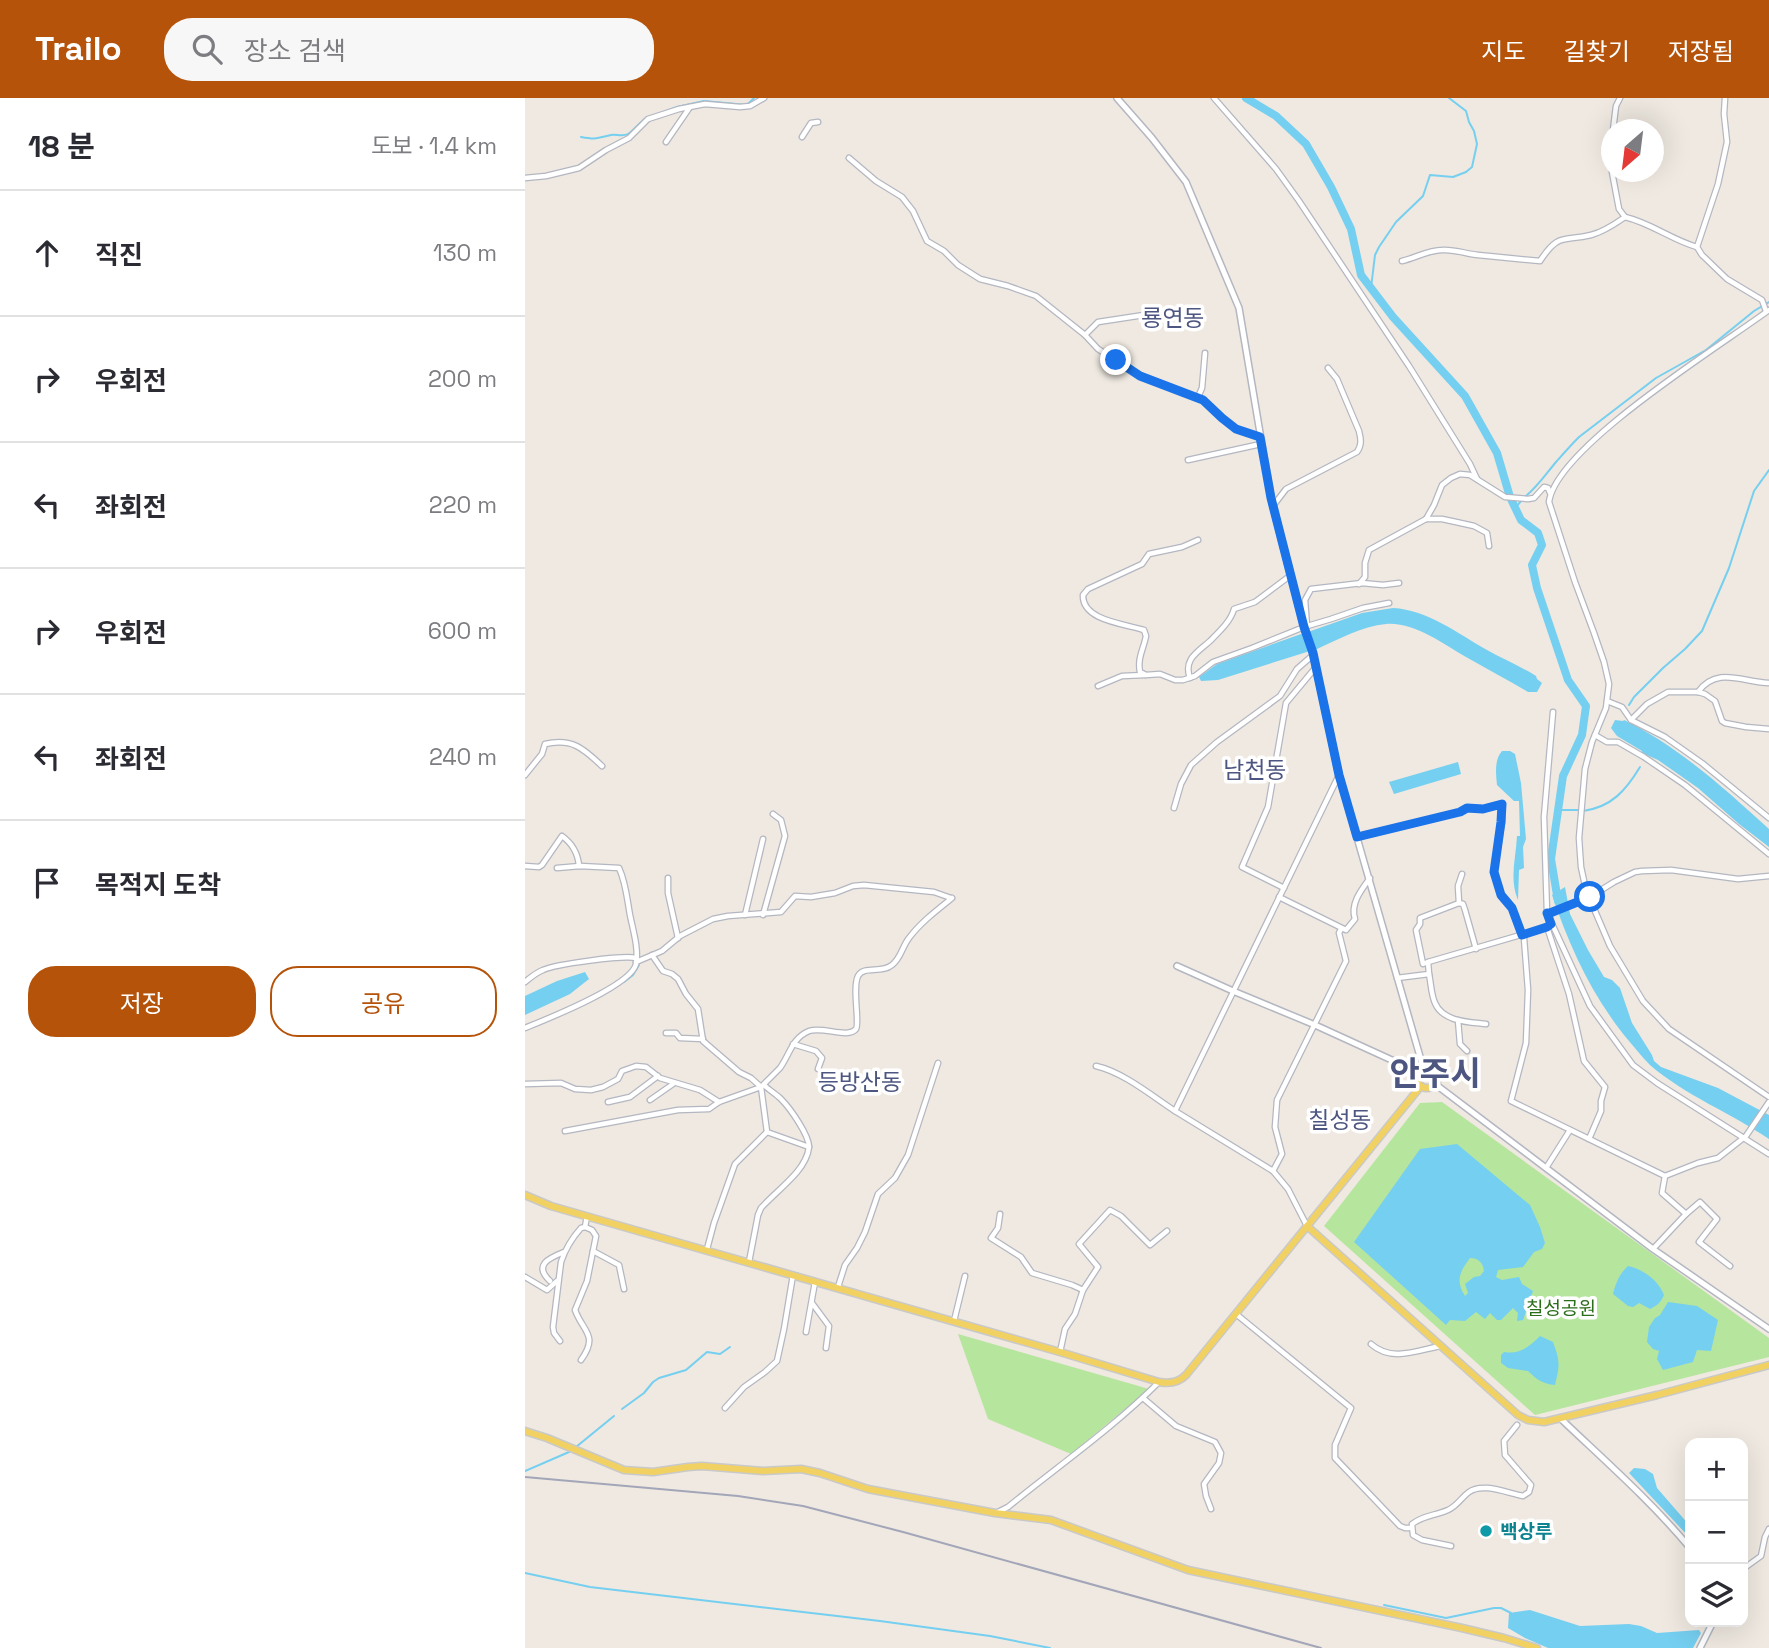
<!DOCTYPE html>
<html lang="ko">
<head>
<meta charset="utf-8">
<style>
  body { margin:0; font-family:"Space Grotesk","Noto Sans KR",sans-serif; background:#f7f7f7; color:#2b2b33 }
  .controls { position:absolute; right:21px; bottom:21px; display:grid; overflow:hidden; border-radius:14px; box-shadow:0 7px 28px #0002 }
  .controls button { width:63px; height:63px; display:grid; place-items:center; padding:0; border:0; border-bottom:2px solid #e1e1e2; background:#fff; color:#2b2b33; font:35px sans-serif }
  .compass { position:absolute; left:1076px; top:21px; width:63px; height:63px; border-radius:50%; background:#fff; box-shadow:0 7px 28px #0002; rotate:208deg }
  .stop { position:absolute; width:21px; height:21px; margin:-16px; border:5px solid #1a73e8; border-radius:50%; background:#fff }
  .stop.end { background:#1a73e8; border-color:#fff; box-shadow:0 2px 7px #0008 }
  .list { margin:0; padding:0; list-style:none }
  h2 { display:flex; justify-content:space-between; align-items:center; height:91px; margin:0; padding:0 28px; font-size:30px }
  h2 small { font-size:23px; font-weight:400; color:#7c7c81 }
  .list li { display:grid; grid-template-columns:46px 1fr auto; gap:21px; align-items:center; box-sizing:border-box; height:126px; padding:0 28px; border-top:2px solid #e1e1e2 }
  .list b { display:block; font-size:26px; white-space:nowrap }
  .list em { font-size:23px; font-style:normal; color:#7c7c81 }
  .actions { display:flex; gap:14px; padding:21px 28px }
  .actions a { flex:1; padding:16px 0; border:2px solid #b45309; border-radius:28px; text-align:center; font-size:24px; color:#b45309 }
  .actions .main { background:#b45309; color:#fff }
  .icon { flex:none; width:38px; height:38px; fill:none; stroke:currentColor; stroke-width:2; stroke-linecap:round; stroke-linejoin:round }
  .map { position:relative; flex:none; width:1244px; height:1550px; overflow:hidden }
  header { display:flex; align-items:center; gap:42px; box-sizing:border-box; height:98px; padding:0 35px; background:#b45309; color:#fff }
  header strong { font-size:33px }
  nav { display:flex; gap:38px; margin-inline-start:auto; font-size:24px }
  .search { width:490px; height:63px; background:#f7f7f7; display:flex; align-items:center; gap:18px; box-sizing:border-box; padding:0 24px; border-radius:28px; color:#7c7c81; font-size:26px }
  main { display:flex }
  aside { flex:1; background:#fff }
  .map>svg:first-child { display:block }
  .green { fill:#b6e59e }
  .water { fill:#75cff0; fill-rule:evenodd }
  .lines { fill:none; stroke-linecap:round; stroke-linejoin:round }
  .stream { stroke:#75cff0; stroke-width:2 }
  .river { stroke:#75cff0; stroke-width:8 }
  .minor-casing { stroke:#b4b7c1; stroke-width:7 }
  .tertiary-casing { stroke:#b4b7c1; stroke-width:8 }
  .secondary-casing { stroke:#b4b7c1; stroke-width:8 }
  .primary-casing { stroke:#c9c9c9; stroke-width:9 }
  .minor { stroke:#fff; stroke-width:4.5 }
  .tertiary { stroke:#fff; stroke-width:5 }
  .secondary { stroke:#fff; stroke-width:5 }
  .primary { stroke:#f2d163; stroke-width:6 }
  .rail { stroke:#a3a6b8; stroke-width:2 }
  .route { stroke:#1a73e8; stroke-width:9 }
  .culture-dot { fill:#0f9aa8; stroke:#fff; stroke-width:2.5 }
  .labels { text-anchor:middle; stroke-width:7; stroke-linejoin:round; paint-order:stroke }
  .park-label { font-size:19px; fill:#2c6e1b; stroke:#fff }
  .culture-label { font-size:19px; font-weight:bold; fill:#0d838f; stroke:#fff; text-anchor:start }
  .quarter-label { font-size:23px; fill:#4d5680; stroke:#fff }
  .town-label { font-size:33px; font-weight:bold; fill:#4d5680; stroke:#fff }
</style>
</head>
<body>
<header>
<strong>Trailo</strong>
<div class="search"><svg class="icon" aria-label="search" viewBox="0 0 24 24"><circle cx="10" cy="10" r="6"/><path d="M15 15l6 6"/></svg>장소 검색</div>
<nav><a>지도</a><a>길찾기</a><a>저장됨</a></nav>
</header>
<main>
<aside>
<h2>18 분<small>도보 · 1.4 km</small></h2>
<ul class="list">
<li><svg class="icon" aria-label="ahead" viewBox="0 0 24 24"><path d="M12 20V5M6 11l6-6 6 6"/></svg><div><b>직진</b></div><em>130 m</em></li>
<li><svg class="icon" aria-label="right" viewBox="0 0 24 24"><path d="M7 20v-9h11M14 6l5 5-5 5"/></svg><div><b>우회전</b></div><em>200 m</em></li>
<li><svg class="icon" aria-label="left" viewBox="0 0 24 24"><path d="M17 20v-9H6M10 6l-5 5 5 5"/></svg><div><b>좌회전</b></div><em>220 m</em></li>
<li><svg class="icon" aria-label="right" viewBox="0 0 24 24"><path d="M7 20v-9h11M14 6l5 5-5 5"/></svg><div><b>우회전</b></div><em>600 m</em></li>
<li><svg class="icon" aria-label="left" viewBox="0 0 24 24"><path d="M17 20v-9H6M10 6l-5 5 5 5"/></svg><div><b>좌회전</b></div><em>240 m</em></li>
<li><svg class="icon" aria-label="arrive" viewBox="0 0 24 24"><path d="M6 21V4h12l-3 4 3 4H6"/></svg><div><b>목적지 도착</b></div></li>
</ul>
<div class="actions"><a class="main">저장</a><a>공유</a></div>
</aside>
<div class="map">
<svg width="1244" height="1550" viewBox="0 0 1244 1550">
  <rect width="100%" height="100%" fill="#efe9e1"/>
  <g class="green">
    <path d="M917,1004l327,236v19l-234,58 -211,-189 96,-123z"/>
    <path d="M433,1236l191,55 -78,65 -83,-35z"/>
  </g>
  <g class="water">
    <path d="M868,510c35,2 64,25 94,42 16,9 33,16 49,26l1,3 5,4 -5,9h-9c-20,-12 -41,-23 -62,-35 -23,-13 -51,-35 -80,-33 -24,2 -49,16 -71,26l-7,-18 54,-19z"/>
    <path d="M779,535l6,18 -92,29 -17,1 -2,-4 18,-13z"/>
    <path d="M1090,622l8,1 1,-1c54,26 101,69 145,109v18l-30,-23 -41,-36 -40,-28 -16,-7v-2l-25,-15 -6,-8z"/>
    <path d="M977,653h8l5,3 6,29 5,56 -3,8 1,21 -5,2 -1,30c-9,-21 -2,-42 -1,-64h3l-1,-35h-5l-17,-16c-1,-11 -3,-25 5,-34z"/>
    <path d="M933,664l3,12 -67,20 -5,-12z"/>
    <path d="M1040,789l5,27 18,36 16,27 8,3 8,8 12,35 20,32 2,6 7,6 57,21 51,27v24c-38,-26 -83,-43 -119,-74 -7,-7 -14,-16 -21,-24 -36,-43 -59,-93 -77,-146z"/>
    <path d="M60,874l4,7 -19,15 -45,21v-19l32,-15z"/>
    <path d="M932,1046l73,61 10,22 5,16 -3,6 -8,3 -11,15 -25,3 -2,7 6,3 17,-3 3,7 11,7 -10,29 -6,1 1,-8 -5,-5 -12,12h-4l-7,-7 -5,6 -9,-7 -11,9 -15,-1 -4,5 -92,-83 66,-93zM945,1160c8,0 13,4 14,13l-4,5 -6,1 -9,7 3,9 -3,3c-10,-15 -5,-25 5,-38z"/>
    <path d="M1103,1168c15,3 31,15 36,29 -3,7 -6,10 -14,14l-11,-6 -6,4 -5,-1 -15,-12c3,-11 6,-20 15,-28z"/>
    <path d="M1143,1204l29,4 21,14 -7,31 -14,-1 -4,12 -30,8 -6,-11 2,-8 -6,-2 -6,-7 2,-15 6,-9 5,-3z"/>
    <path d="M1015,1238l13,6c7,19 7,23 2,43 -12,-1 -19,-6 -27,-14l-20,-3 -7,-5v-8l3,-3c16,3 26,-6 36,-16z"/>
    <path d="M1109,1370l11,1 8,5 4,14 33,38v12l-61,-65z"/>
    <path d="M1005,1512l50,16 49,-2 12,2 16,7 42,-3 2,3 -8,15h-145l-23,-10 -17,-10 1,-15z"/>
  </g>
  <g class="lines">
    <g class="stream">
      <path d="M133,16l19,-7 27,-6 43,4 7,-7"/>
      <path d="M56,39c17,3 15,1 30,-2 5,-1 12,2 17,-1 5,-3 12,-12 18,-16"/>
      <path d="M846,190l4,-33 4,-8 17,-25 27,-26 7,-21 23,2 13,-5 6,-5 5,-23 -3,-13 -5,-9 -3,-11 -17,-13"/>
      <path d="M1001,398c12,-10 20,-22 30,-34 8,-9 15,-17 23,-25l77,-59 50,-28 48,-39 15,-9"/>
      <path d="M990,410l7,-8"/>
      <path d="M1104,607l5,-8 29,-29 22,-19 17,-18 27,-63 25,-77 15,-21"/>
      <path d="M1033,712h20"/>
      <path d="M1058,713c29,-4 43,-21 57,-44"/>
      <path d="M99,884l9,-7 6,-10"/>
      <path d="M0,932l22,-9"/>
      <path d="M97,1311l22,-16 9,-11 6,-4 27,-8 21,-18 13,2 10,-7"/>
      <path d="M51,1349l38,-31"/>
      <path d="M0,1373l44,-19"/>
      <path d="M0,1475l65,14 290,34 110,15 60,12"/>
      <path d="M859,1507l62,13 48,-10h7l10,5"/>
    </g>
    <path class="river" d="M721,0l30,18 30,28 25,43 20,42 10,46 32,42 72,79 32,57 13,44 11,23 17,13 4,12 -10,20 5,23 31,92 18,26 -4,29 -19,41 -12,83 7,42"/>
    <defs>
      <g id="minor">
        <path d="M689,0l62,71 23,32 110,165 61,98 7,15"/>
        <path d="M1200,0l-1,16 3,28 -9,42 -21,63 5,8 25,24 35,21 4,11"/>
        <path d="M1088,32l3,-24 4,-8"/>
        <path d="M277,39l9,-14 7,-1"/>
        <path d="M141,44l24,-35"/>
        <path d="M1086,54v10"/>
        <path d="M324,60l27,23 26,16 11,14 14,30 17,10 14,14 22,14 28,7 28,10 49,39 13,14 30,19 12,7 63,25 19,18 14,11 24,8"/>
        <path d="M1087,74l7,37 6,8"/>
        <path d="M0,80l21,-2 33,-8 27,-18 23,-12 19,-19 31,-10 26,-5 35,3 10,-1 14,-8"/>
        <path d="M877,163c13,-3 27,-11 40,-11 13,-1 24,4 36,5l62,6c19,-29 23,-19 51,-26 12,-3 24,-11 34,-18 26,6 47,23 72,30"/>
        <path d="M1244,212c-47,35 -213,137 -220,192l26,80 19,51 10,29 5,22 -3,24 -14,34 -7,27 -6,69 2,29 5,23 24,56 33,55 26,28 100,68"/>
        <path d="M560,237l13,-13 59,-9"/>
        <path d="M673,299l4,-9 3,-35"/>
        <path d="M663,362l73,-16"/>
        <path d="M748,408l13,-17 71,-37c5,-7 4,-13 2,-21l-22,-52 -9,-11"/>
        <path d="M901,421l8,-14 8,-20 9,-7 9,-4 10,1 35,22 23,2 6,-1 10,-11 4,1 2,5"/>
        <path d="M673,442l-16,7 -33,7 -7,10 -54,25 -5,6c-1,26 43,29 61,35l2,6c-2,12 -9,22 -6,36l6,3 14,-1 15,6h8l12,-4 18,-14 39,-14 52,-21 27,-8 32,-11 26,-5"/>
        <path d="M834,486l6,-7v-14l4,-13 57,-31h16l14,3 18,4 13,7 2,13"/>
        <path d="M782,528l-2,-26 6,-11 51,-6 21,2 16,-2"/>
        <path d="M665,580c-7,-19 8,-26 20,-37 9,-9 21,-20 24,-32l21,-7 36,-27"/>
        <path d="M573,588l24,-10 23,-1"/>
        <path d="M1173,594c19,-26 44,-10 71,-9"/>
        <path d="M1082,603l15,6 9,13 34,17 37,26 67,55"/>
        <path d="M1028,614l-9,105 3,96 43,93 43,59 24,18 112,71"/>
        <path d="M1106,622l16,-16 21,-12h30l7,2 10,7 7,20 3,2 21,4 23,2"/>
        <path d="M1070,637l12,7h11l26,15 41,28 84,69"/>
        <path d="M0,677l17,-21 3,-10c27,-6 38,4 57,22"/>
        <path d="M814,677l-164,336 98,60 9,-17 -7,-27 2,-27 69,-139 -7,-28 2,-4"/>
        <path d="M649,710l7,-24 10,-19 26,-23 63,-46 17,-27 16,-14"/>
        <path d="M832,739l103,-25 7,-4 16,1 19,-5v18l-8,50 7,23 11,13 12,30 4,52 -2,53 -15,58 154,75 -3,17 24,21"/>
        <path d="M0,768l14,1 3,-2 20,-29c11,8 16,18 17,30"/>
        <path d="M937,776l-4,12 1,17 4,1 2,6 11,39"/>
        <path d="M143,780v15l10,45"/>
        <path d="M759,790l-42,-21 26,-60 18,-104 30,-36"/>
        <path d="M754,799l67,33 9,-11c-5,-15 6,-29 15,-41"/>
        <path d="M1022,815h3l40,-16 24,-15 21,-10 7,-1 29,-1 67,9 31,-3"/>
        <path d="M220,817l18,-76"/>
        <path d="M238,817l22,-79 -4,-16 -8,-6"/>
        <path d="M1022,829l22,67 15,67 21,26 -4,14v10l-12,28"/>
        <path d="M111,864l26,-11 18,-15 33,-17 15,-3 53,-4 14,-16 16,1 24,-4 18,-7 11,-1 70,7 17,6"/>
        <path d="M903,864l-5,2 -7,-34 4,-6v-6l39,-15"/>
        <path d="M904,876c2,9 2,20 6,29 8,19 34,19 51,21"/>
        <path d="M872,880l32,-4 -1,-12 120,-35"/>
        <path d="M0,884c6,-5 12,-10 18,-12 13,-6 81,-15 93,-12"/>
        <path d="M933,922l2,24 7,7"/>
        <path d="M0,930c22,-9 106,-42 111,-64 3,-15 -3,-34 -6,-49 -3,-16 -4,-32 -11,-47l-39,-2 -23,2"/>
        <path d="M141,935h10l4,5 23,1"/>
        <path d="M268,946l23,7 6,7 -4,11"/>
        <path d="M571,968c27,6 56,30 79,45"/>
        <path d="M0,986l36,-1 14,6 16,1 12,-3 15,-8 4,-8 14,-5 10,1 14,11 40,12 19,12"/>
        <path d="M125,1002l23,-16"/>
        <path d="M83,1004l22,-5 28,-21"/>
        <path d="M40,1033l113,-21 31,-1 10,-7 42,-15 -10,-9 -12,-6 -36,-31 -5,-32 -12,-15 -8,-15 -6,-5 -9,-3 -11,-16"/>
        <path d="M242,1034l-6,-45c6,-6 13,-13 19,-19 10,-14 12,-30 29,-37 14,-5 39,8 47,-2 4,-6 -4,-41 2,-53 6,-11 23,-2 34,-11 9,-7 10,-18 17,-27 11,-15 28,-28 43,-40"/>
        <path d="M242,1034l42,15"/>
        <path d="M1021,1070l24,-38"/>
        <path d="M748,1073l15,18 19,37"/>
        <path d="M1140,1078l33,-13 20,-5 28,-22 23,-34"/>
        <path d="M475,1116l-2,14 -7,10 30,19 11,16 40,12 11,5"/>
        <path d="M182,1151l7,-26 21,-59 32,-32"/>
        <path d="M1128,1151l33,-35 14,-12 17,17 -18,23 31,24"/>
        <path d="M68,1153l26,14 5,24"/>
        <path d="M224,1164l9,-47 3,-7c11,-12 25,-23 36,-36 5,-6 11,-16 12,-25 0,-12 -19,-39 -28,-48 -5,-5 -12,-9 -17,-14"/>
        <path d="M0,1179l22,13 10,-9"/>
        <path d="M25,1183c-17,-16 -1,-23 14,-29"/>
        <path d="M313,1189l7,-22 12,-17 8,-16 13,-38 17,-16 13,-23 30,-92"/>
        <path d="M287,1205l17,23 -3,22"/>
        <path d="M711,1216l115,94 -16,37v13l65,68 5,2h6"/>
        <path d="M429,1223l11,-45"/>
        <path d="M281,1234l9,-50"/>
        <path d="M35,1243l-6,-8 -1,-6 8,-65c4,-12 11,-24 20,-34l4,-1"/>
        <path d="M846,1246c20,18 45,7 69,2"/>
        <path d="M535,1254l5,-23 10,-15 8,-24 15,-23 -19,-23 31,-34 11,6 29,29 17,-14"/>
        <path d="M56,1262c18,-25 2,-28 -6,-50l12,-29 9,-45 -4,-6 -7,-3 2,-11"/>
        <path d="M618,1300l33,28 39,16 6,11 -2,10 -15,21 2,12 5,13"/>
        <path d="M200,1310l19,-21 21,-15 12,-11 7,-32 9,-54"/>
        <path d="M471,1415l12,-6c50,-41 104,-78 151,-125"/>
        <path d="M926,1448l-29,-6 -9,-5 -1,-11c12,-9 22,-8 36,-14 9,-4 13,-12 21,-18 13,-10 38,1 54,4l6,-4 2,-7 -26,-30 -1,-14 13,-16"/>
        <path d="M1218,1471l18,-13 4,-19 4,-8"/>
      </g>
      <g id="tertiary">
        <path d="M910,986l218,165 116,80"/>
        <path d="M1035,1320c44,42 91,83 130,130"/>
        <path d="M1175,1550l13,-26"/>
      </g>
      <g id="secondary">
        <path d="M592,0l35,40 34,44 53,126 32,190 33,129 9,26 26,122 84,292"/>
        <path d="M652,868l56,25 82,34 103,47"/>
      </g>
      <g id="primary">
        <circle cx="902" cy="979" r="11"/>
        <path d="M0,1097l26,11 509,146 99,30c10,2 19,1 27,-7l235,-289"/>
        <path d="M782,1128l211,189 10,5 16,2 113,-27 112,-30"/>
        <path d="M0,1333l22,7 77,32 29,2 35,-5 14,-1 61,5 38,-2 19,4 48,16 127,24 56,7 137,50 274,58 42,10 33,10"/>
      </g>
    </defs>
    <use href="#minor" class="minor-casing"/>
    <use href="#tertiary" class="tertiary-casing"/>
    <use href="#secondary" class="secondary-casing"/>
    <use href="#primary" class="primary-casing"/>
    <use href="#minor" class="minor"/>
    <use href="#tertiary" class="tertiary"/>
    <use href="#secondary" class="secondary"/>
    <use href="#primary" class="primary"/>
    <path class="rail" d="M0,1379l213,19 65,10 100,26 418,116"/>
  </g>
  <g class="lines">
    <path class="route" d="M591,262l24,16 63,24 19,18 14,11 24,8 11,61 33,129 9,26 26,122 18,62 103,-25 7,-4 16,1 19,-5 -1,18 -7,50 7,23 11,13 10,27 25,-8 4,-3 -4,-11h3l40,-16"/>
  </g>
  <circle class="culture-dot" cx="961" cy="1433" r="7"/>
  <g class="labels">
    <g class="park-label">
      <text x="1036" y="1217">칠성공원</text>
    </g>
    <g class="culture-label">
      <text x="975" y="1440">백상루</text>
    </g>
    <g class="quarter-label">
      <text x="648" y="228">룡연동</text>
      <text x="730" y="680">남천동</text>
      <text x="335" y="992">등방산동</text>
      <text x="815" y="1030">칠성동</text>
    </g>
    <g class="town-label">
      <text x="910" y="987">안주시</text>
    </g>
  </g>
</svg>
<div class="controls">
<button>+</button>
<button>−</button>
<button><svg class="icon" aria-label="layers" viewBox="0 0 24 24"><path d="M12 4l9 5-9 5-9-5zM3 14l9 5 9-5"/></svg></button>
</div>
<svg class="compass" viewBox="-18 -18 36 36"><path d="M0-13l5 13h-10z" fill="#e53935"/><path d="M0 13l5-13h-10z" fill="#7c7c81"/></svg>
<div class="stop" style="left:1065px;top:799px"></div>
<div class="stop end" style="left:591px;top:262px"></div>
</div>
</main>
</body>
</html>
